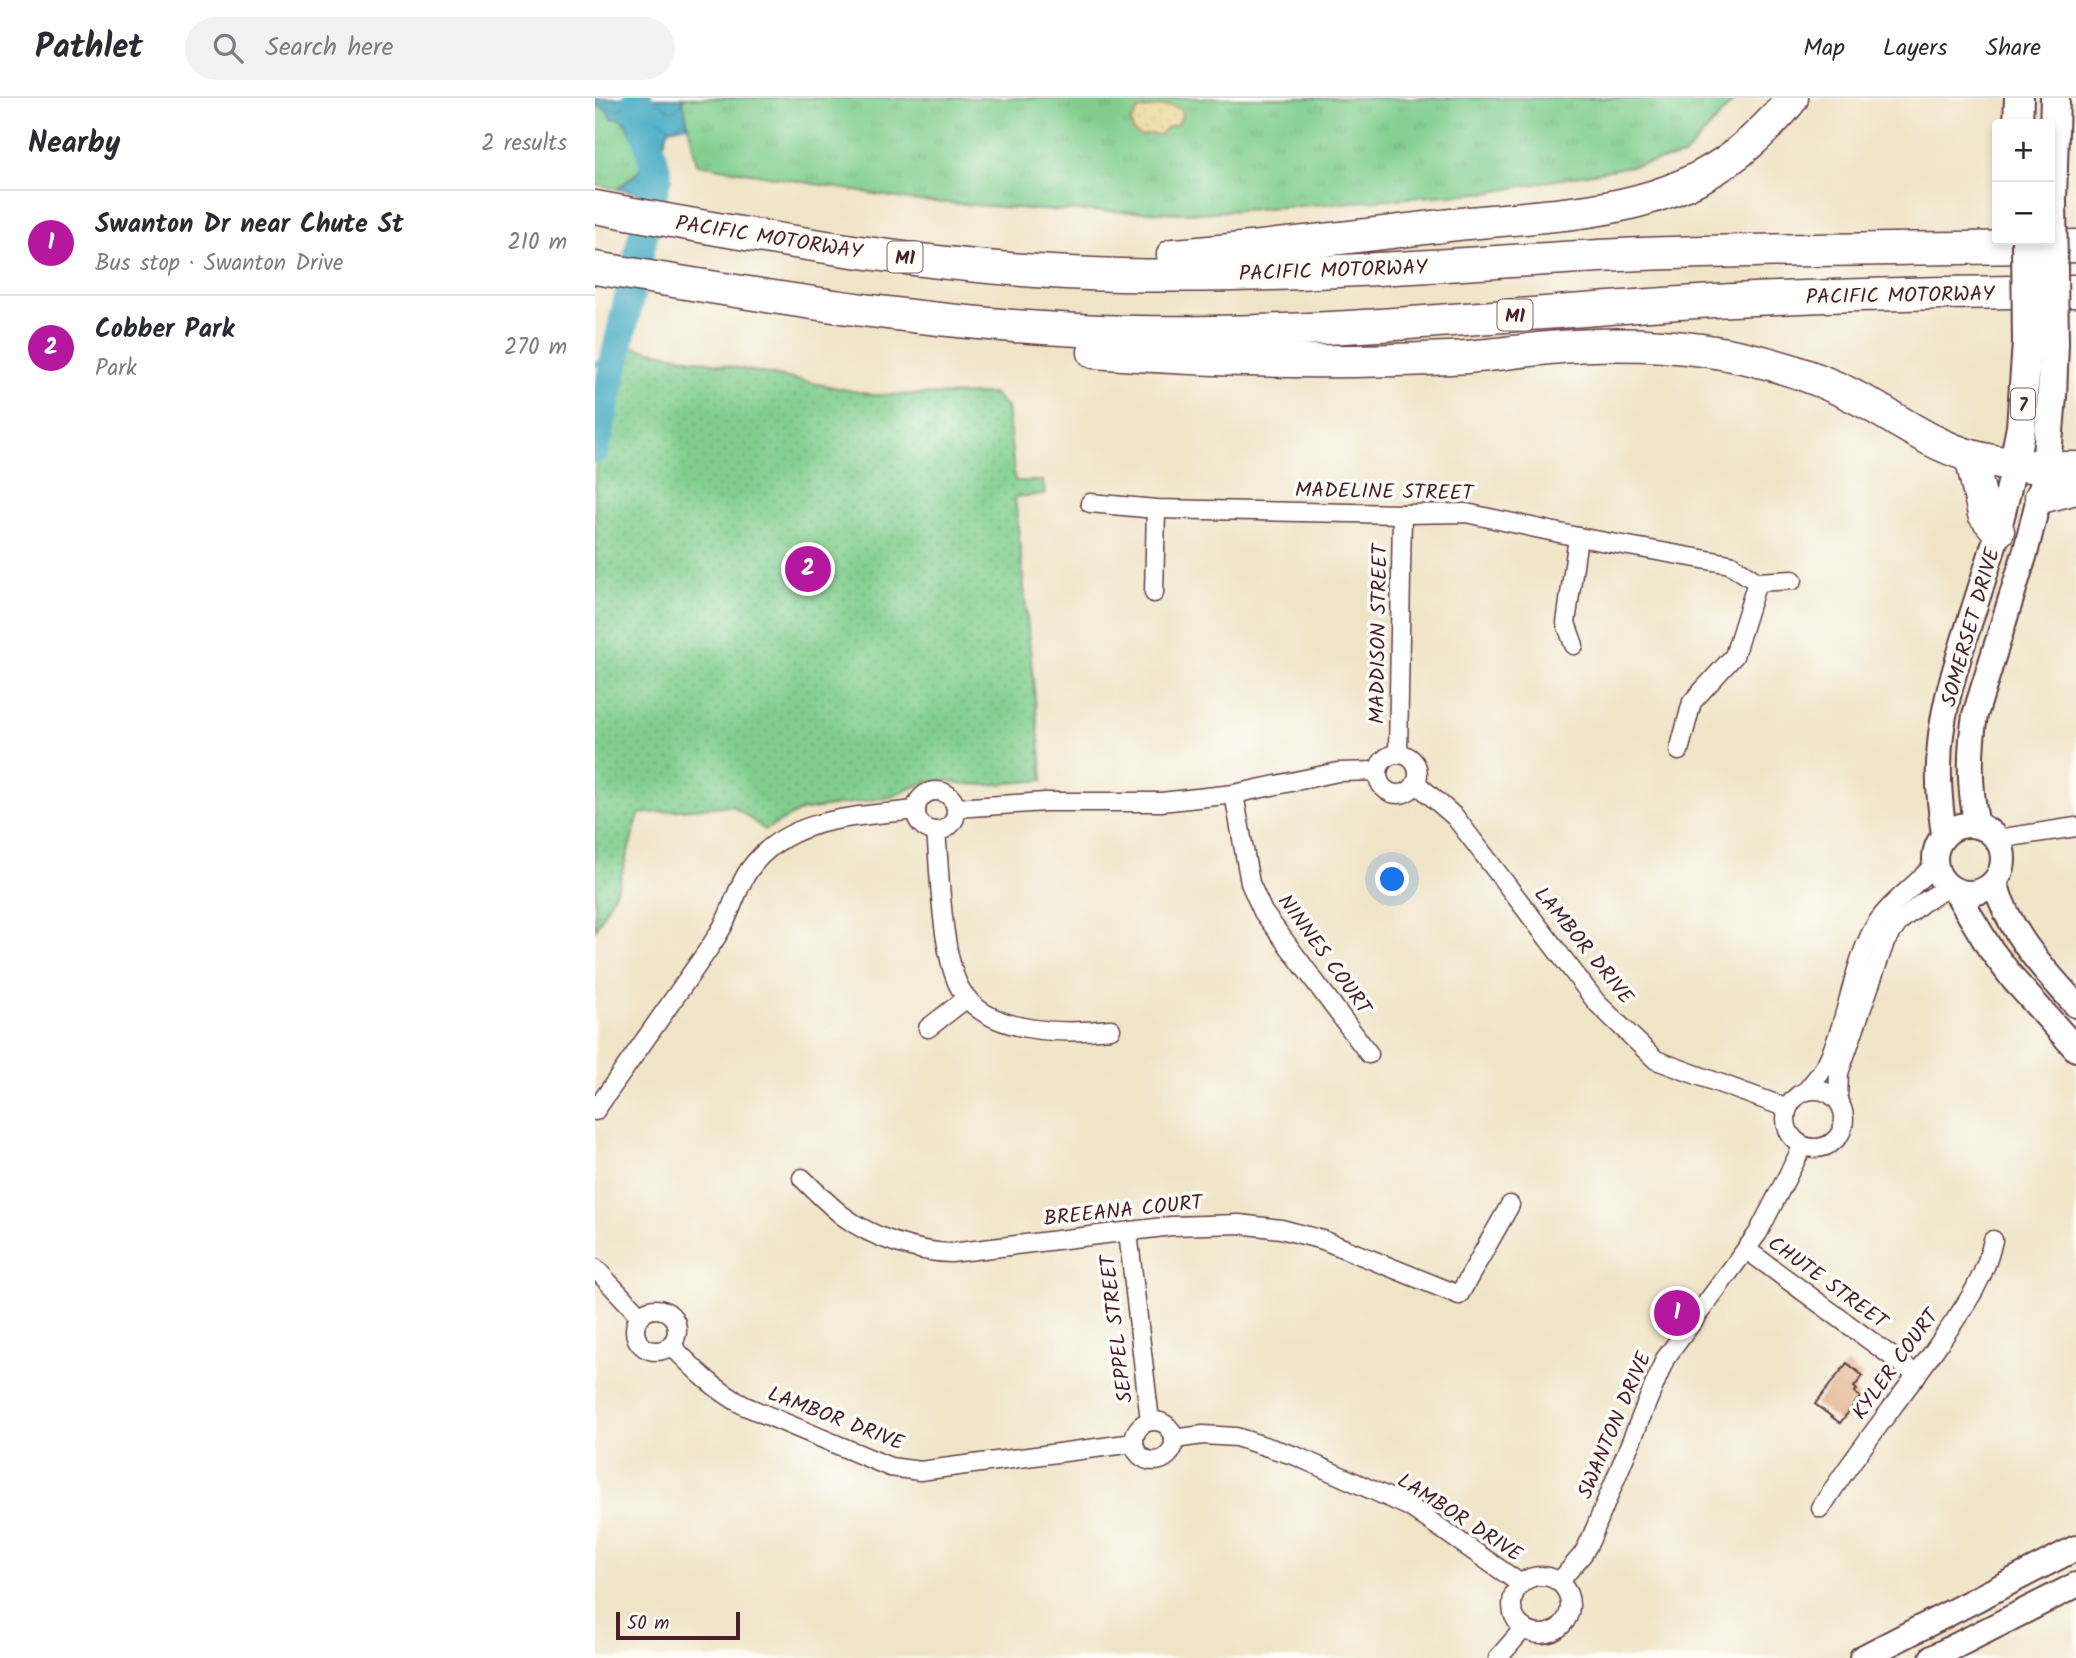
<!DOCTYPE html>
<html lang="en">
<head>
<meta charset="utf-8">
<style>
  body { margin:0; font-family:Kalam,sans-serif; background:#f2f2f3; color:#2b2b33 }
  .controls { position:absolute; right:21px; top:21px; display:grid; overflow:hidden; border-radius:7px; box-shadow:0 4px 10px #0003 }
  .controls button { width:63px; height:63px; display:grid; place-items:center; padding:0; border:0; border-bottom:2px solid #e1e1e2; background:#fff; color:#2b2b33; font:35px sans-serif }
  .scale { position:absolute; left:21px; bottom:18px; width:124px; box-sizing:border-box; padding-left:7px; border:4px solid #4a1f2b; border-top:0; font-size:19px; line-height:24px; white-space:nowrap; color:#4a1f2b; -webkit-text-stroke:5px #fdfcf7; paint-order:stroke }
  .you { position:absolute; left:798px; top:782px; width:24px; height:24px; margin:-18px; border:5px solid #fff; border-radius:50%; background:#1a73e8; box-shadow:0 0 0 10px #1a73e833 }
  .badge { display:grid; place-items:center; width:46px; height:46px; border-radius:50%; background:#b5179e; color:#fff; font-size:23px; font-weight:700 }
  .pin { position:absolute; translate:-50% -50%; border:4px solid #fff; box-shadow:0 2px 7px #0006 }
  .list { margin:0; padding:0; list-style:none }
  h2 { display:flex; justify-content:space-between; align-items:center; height:91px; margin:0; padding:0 28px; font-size:30px }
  h2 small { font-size:23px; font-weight:400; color:#7c7c81 }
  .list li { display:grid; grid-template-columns:46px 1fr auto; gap:21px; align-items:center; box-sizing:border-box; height:105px; padding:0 28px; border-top:2px solid #e1e1e2 }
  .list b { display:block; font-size:26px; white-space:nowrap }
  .list p { margin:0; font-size:23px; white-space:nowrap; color:#7c7c81 }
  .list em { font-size:23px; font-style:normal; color:#7c7c81 }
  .icon { flex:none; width:38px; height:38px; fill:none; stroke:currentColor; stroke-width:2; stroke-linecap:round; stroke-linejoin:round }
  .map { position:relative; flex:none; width:1481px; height:1560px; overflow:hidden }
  header { display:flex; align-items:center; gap:42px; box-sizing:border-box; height:98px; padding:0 35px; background:#fff; border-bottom:2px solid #e1e1e2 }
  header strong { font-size:33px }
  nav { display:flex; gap:38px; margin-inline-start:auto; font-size:24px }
  .search { width:490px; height:63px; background:#f2f2f3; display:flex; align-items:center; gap:18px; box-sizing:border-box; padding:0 24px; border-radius:38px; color:#7c7c81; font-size:26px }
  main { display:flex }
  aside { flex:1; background:#fff }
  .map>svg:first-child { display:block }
  .grass { fill:url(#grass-tufts); stroke:#65765c; stroke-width:2 }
  .sand { fill:url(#sand-dots); stroke:#9c7c64; stroke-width:2 }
  .park { fill:url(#park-dots); stroke:#65765c; stroke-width:2 }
  .water { fill:url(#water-waves); stroke:#466477; stroke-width:2 }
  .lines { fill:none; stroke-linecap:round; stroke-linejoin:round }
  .stream { stroke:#43aac3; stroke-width:5 }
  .river { stroke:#43aac3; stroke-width:30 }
  .building { fill:#d9996b }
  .street-casing { stroke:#633d42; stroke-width:21 }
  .secondary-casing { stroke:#633d42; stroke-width:28 }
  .primary-casing { stroke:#633d42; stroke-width:32 }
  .highway-casing { stroke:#633d42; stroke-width:35 }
  .street { stroke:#fff; stroke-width:18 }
  .secondary { stroke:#fff; stroke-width:24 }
  .primary { stroke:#fff; stroke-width:28 }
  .highway { stroke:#fff; stroke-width:32 }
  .primary-bridge-casing { stroke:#633d42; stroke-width:32; stroke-linecap:butt }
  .primary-bridge { stroke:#fff; stroke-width:28 }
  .labels { text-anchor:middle; stroke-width:7; stroke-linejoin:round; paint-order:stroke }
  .shield { fill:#fdfcf7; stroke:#806168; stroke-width:2 }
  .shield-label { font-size:19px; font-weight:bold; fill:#4a1f2b }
  .street-label { font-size:21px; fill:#4a1f2b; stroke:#fdfcf7 }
</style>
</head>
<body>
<header>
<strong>Pathlet</strong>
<div class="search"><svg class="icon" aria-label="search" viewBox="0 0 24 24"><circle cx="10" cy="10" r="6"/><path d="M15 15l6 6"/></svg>Search here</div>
<nav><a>Map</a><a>Layers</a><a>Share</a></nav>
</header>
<main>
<aside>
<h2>Nearby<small>2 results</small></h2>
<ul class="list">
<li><span class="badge">1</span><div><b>Swanton Dr near Chute St</b><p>Bus stop · Swanton Drive</p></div><em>210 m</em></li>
<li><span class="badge">2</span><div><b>Cobber Park</b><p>Park</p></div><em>270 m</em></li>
</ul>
</aside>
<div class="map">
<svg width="1481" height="1560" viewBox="0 0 1481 1560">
  <defs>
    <pattern id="grass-tufts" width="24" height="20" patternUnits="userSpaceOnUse" patternTransform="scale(1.75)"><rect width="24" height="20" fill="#80ce8e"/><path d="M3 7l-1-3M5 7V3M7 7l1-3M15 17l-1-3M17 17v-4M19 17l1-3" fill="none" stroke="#70b07b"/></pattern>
    <pattern id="sand-dots" width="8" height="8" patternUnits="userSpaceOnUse" patternTransform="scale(1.75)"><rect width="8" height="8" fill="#eeda9e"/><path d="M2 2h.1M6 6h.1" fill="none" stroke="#cebb88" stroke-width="1.8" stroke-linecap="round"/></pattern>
    <pattern id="park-dots" width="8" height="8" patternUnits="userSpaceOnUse" patternTransform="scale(1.75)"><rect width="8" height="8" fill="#80ce8e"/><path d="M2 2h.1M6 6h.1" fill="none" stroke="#70b07b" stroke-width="1.8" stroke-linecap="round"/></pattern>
    <pattern id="water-waves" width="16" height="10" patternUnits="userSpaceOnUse" patternTransform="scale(1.75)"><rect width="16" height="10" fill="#43aac3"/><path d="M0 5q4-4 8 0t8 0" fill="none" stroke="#3a8a9f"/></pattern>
  </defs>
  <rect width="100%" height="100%" fill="#fdfcf7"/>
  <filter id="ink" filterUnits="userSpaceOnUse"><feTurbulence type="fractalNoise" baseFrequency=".0143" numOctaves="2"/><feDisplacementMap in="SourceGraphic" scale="14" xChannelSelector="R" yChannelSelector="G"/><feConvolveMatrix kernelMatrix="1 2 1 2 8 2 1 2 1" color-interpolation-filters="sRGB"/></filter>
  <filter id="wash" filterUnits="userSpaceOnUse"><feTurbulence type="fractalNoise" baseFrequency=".00686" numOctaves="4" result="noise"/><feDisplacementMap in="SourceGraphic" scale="28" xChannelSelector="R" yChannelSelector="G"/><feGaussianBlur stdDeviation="1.57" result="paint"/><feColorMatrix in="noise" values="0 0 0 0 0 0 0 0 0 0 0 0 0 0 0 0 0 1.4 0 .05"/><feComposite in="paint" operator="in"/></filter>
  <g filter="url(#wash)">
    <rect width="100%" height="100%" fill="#f0e4c7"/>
    <g class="grass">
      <path d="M87,0h1054l-52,58 -192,36 -293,21 -159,-3 -131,-10 -212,-36z"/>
      <path d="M4,7l8,5 2,5c6,2 12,2 16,7 8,9 16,37 15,48l-22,19 -23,-5v-77z"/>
    </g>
    <path class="sand" d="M573,7l13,4 1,7 -4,8 -12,4 -7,7 -9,-1 -10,2 -7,-5 -2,-9 7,-12z"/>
    <path class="park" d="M22,246l256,51 121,-1 13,14 8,73h28l2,13 -30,3 28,283 -55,5 -25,-1 -18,-4 -22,3 -32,14 -91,14 -35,19 -33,-25 -93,9 -21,72 -23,44v-482l19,-78z"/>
    <path class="water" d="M0,0h87l6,27 -19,4 -6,16 8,34 -8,18 -45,-8 22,-19c2,-12 -9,-43 -20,-52l-7,1 -6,-9 -8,-5 -4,2z"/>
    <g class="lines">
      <path class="stream" d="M0,266l21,-8"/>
      <path class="river" d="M0,350l62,-274 -20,-76"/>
    </g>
    <g id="blocks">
      <path class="building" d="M1252,1265l16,13 -9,11 3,3 -3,2 6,5 -20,26 -25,-19z"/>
    </g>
  </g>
  <g filter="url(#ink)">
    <use href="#blocks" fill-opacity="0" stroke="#633d42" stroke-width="2"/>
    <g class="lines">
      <defs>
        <g id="street">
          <path d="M495,405l66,6 246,5 64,-1 112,24 152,27 27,18 36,-2"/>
          <path d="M559,495l2,-84"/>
          <path d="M979,547l-8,-22 12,-86"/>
          <path d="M1084,653l13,-49 42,-46 23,-74"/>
          <path d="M803,656l4,-240"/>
          <circle cx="803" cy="676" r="20"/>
          <path d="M821,685l39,34 142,186 59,57 131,48"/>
          <circle cx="341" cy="713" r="20"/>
          <path d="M639,696l16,89 13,29 106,142"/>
          <path d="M361,710l89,-6h116l73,-8 104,-22 40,-1"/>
          <path d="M341,733c4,41 5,125 25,159 27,45 105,44 150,39"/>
          <path d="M1402,741l79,-12"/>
          <path d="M333,930l39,-30"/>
          <circle cx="1220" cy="1021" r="29"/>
          <path d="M1212,992c6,-8 14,-16 19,-26 21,-40 25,-92 46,-133 15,-28 43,-43 62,-67"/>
          <path d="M1243,1002l1,-27 46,-131 15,-21 22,-18 26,-16"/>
          <path d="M0,1013l115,-164c5,-8 10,-15 14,-23 9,-18 14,-38 25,-54 38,-54 108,-53 167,-60"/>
          <path d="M207,1080c13,13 26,26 41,38 28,21 72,36 108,37l221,-27 67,-2 42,5 42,11 136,55 51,-90"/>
          <path d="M533,1134l22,189"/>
          <path d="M1152,1152l170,125"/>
          <path d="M0,1170l46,49"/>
          <circle cx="61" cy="1232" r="21"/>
          <path d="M76,1247c23,24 44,45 74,61l145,61 30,4 214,-28"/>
          <circle cx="559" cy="1343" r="20"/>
          <path d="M579,1341l29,-4 33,2 60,19 114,51 111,77"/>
          <path d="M1226,1410c35,-57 79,-108 117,-163 24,-35 46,-62 55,-105"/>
          <circle cx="946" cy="1507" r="29"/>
          <path d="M964,1484l24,-28 7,-13 75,-182 93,-126 45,-87"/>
          <path d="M903,1560l26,-30"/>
        </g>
        <g id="secondary">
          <circle cx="1374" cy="761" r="34"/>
          <path d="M1382,728c-8,-37 -8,-73 -2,-111l51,-165 17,-69"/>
          <path d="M1349,737c-3,-23 -6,-46 -5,-70 0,-48 16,-96 30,-141 17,-53 35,-106 45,-161"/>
          <path d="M1400,784c13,50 47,85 81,123"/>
          <path d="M1361,794l33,55 25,33 62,69"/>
          <path d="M1267,1560l214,-110"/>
          <path d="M1337,1560l144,-73"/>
        </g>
        <g id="primary">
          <path d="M1423,26l1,-26"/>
          <path d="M1457,101l3,-101"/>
          <path d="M1419,365l7,-36 6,-84"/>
          <path d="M1451,369l6,-71 2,-53"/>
        </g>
        <g id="highway">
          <path d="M0,109c173,32 349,64 525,68 167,4 334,-12 500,-20 152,-7 304,-5 456,-9"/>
          <path d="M578,157c90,-7 179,-18 269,-29 109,-14 222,-5 310,-85 14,-13 29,-27 40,-43"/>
          <path d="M0,170c179,30 359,61 541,64 167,3 333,-14 500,-26 146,-11 293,-13 440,-15"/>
          <path d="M499,254c117,9 237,12 355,6 33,-1 66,-7 100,-10 51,-5 102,-5 153,2 58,8 114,25 165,53 34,19 66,42 104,53 33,9 71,12 105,12"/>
          <path d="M1376,358l13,58 14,17"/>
          <path d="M1446,399l35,-9"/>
        </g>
      </defs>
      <use href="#street" class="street-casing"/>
      <use href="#secondary" class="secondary-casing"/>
      <use href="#primary" class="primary-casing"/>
      <use href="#highway" class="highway-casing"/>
      <use href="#street" class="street"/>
      <use href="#secondary" class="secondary"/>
      <use href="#primary" class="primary"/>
      <use href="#highway" class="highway"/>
      <defs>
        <g id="primary-bridge">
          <path d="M1457,101l2,144"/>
          <path d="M1431,142l1,103"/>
        </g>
      </defs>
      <use href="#primary-bridge" class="primary-bridge-casing"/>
      <use href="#primary-bridge" class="primary-bridge"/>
    </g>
  </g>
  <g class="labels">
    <g class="shield">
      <rect x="292.5" y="143.5" width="35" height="31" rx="5"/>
      <rect x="902.5" y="201.5" width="35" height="31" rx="5"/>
      <rect x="1416" y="290.5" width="24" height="31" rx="5"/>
    </g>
    <g class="shield-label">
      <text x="310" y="166">M1</text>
      <text x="920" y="224">M1</text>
      <text x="1428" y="313">7</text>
    </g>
    <g class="street-label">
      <text transform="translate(174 139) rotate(9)" y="7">PACIFIC MOTORWAY</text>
      <text transform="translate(738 172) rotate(-2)" y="7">PACIFIC MOTORWAY</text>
      <text transform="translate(1305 197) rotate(-1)" y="7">PACIFIC MOTORWAY</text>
      <text transform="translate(789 393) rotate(1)" y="7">MADELINE STREET</text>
      <text transform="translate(1375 529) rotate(-74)" y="7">SOMERSET DRIVE</text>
      <text transform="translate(783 536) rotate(-89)" y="7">MADDISON STREET</text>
      <text transform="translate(989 847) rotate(51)" y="7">LAMBOR DRIVE</text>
      <text transform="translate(730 856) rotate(54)" y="7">NINNES COURT</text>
      <text transform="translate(528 1112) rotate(-6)" y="7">BREEANA COURT</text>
      <text transform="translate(1233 1184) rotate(36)" y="7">CHUTE STREET</text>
      <text transform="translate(521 1231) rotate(-97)" y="7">SEPPEL STREET</text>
      <text transform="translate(1300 1266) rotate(-54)" y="7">KYLER COURT</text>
      <text transform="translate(241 1320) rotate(21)" y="7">LAMBOR DRIVE</text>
      <text transform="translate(1019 1327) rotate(-67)" y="7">SWANTON DRIVE</text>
      <text transform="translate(865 1419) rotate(33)" y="7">LAMBOR DRIVE</text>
    </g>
  </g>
</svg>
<div class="controls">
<button>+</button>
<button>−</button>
</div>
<div class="scale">50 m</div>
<div class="you"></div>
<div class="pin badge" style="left:1082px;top:1215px">1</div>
<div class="pin badge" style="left:213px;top:471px">2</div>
</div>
</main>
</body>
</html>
